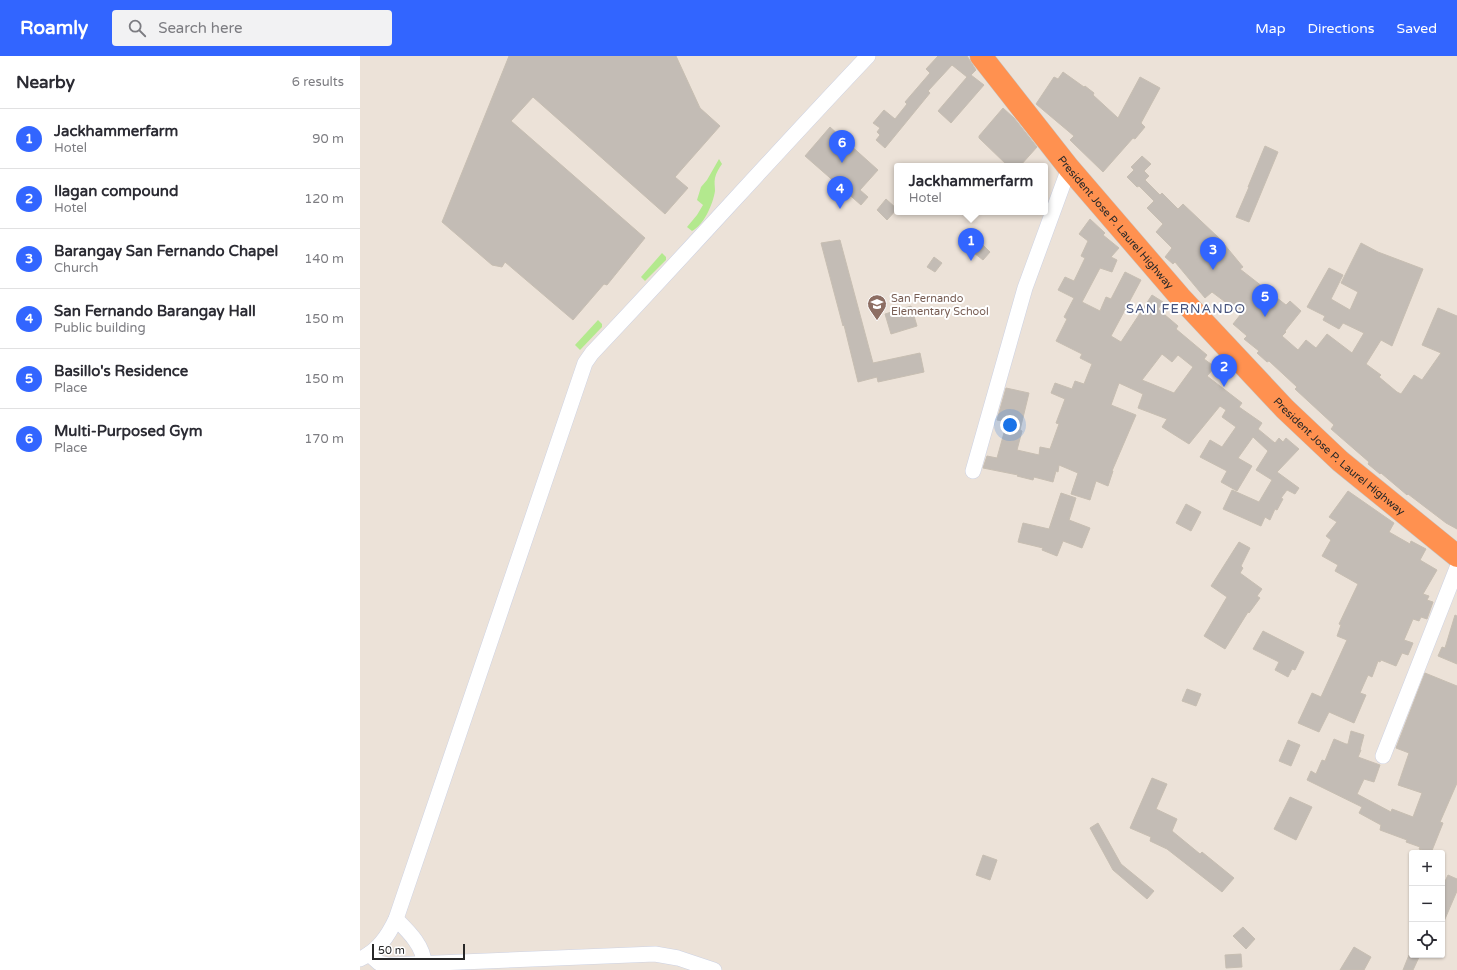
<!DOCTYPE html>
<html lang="en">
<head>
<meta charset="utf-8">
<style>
  body { margin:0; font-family:"Varela Round",sans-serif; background:#f2f2f3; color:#2b2b33 }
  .controls { position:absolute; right:12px; bottom:12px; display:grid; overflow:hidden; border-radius:4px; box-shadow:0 1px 3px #0004 }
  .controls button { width:36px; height:36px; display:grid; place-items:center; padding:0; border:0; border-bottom:1px solid #e1e1e2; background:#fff; color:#2b2b33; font:20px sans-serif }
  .scale { position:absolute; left:12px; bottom:10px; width:93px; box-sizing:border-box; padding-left:4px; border:2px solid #282828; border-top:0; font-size:11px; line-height:14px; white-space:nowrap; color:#282828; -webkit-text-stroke:3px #fff; paint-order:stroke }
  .you { position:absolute; left:650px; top:369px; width:14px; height:14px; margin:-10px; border:3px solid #fff; border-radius:50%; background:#1a73e8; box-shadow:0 0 0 6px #1a73e833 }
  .badge { display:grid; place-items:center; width:26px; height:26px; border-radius:50%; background:#3265ff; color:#fff; font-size:13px; font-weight:700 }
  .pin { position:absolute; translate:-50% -33px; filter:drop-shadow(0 1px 2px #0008) }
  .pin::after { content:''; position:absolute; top:21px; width:14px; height:12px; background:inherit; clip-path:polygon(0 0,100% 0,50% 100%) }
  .popup { position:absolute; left:534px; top:107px; width:154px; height:52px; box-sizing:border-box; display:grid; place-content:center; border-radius:4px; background:#fff; filter:drop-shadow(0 1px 3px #0005); font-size:13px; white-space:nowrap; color:#7c7c81 }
  .popup b { font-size:15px; color:#2b2b33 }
  .popup::after { content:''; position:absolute; left:50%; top:100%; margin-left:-8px; border:8px solid transparent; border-top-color:#fff }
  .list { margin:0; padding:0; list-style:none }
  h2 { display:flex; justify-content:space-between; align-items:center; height:52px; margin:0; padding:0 16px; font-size:17px }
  h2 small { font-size:13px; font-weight:400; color:#7c7c81 }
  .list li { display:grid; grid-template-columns:26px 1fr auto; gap:12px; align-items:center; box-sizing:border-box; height:60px; padding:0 16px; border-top:1px solid #e1e1e2 }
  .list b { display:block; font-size:15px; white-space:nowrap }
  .list p { margin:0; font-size:13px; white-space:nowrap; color:#7c7c81 }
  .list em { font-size:13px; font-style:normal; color:#7c7c81 }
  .icon { flex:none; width:22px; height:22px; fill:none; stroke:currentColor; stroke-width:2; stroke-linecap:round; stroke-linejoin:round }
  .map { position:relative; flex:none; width:1097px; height:914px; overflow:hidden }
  header { display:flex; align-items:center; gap:24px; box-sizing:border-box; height:56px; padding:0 20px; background:#3265ff; color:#fff }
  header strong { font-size:19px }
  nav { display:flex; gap:22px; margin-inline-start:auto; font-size:14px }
  .search { width:280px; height:36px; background:#f2f2f3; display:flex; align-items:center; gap:10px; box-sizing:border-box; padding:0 14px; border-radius:4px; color:#7c7c81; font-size:15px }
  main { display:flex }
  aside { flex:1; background:#fff }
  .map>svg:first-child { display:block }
  .green { fill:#b3e98e }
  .building { fill:#c3bcb5; stroke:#c7beb2; fill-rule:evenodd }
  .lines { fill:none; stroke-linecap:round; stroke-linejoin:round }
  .minor-casing { stroke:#cdd2e3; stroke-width:16 }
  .highway-casing { stroke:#c3c3c3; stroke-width:23 }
  .minor { stroke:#fff; stroke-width:15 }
  .highway { stroke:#ff9150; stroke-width:22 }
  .labels { text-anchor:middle; stroke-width:4; stroke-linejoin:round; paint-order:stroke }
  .street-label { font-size:11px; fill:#282828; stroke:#fff }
  .education-label { font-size:11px; fill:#785e54; stroke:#fff; text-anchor:start }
  .quarter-label { font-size:13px; letter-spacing:1px; fill:#45527c; stroke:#fff }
</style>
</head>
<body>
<header>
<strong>Roamly</strong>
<div class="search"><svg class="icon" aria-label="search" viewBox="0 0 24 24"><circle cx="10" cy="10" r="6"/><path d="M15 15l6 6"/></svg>Search here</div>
<nav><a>Map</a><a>Directions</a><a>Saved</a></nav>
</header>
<main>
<aside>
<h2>Nearby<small>6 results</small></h2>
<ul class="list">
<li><span class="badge">1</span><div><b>Jackhammerfarm</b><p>Hotel</p></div><em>90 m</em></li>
<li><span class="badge">2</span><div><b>Ilagan compound</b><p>Hotel</p></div><em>120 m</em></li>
<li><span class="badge">3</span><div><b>Barangay San Fernando Chapel</b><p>Church</p></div><em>140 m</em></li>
<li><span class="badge">4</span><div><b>San Fernando Barangay Hall</b><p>Public building</p></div><em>150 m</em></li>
<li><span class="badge">5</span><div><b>Basillo's Residence</b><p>Place</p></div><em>150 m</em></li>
<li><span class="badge">6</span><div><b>Multi-Purposed Gym</b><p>Place</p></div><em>170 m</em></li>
</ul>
</aside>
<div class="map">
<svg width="1097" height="914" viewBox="0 0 1097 914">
  <rect width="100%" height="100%" fill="#ece2d8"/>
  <g class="green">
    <path d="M359,103l3,5c-3,4 -6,9 -7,14 -1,4 0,9 0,13 -2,13 -11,34 -23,40l-5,-4 10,-12 6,-10 -6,-5 4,-13 6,-7z"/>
    <path d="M302,197l4,4v3l-21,21 -4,-4z"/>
    <path d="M238,264l4,4v3l-22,23 -5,-5z"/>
  </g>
  <g class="building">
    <path d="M149,0h167l24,52 20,18 -45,51 13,11 -23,26 -132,-117 -22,24 134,117 -38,47 -3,-1 -31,36 -68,-58 -3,5 -10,-2 -50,-43z"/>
    <path d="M578,0h29l9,14 -5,5 13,10 -33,38 -13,-12 29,-34 -15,-12 -24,26 2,2 -45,55 -9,-8 4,-5 -3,-3 3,-4 -7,-5 11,-13 11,9 12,-15 -2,-2 25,-29 -4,-4z"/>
    <path d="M703,16l21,15 1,-1 9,7 -1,2 25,23 22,-41 20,11 -19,35 4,4 -10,12 -2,-1 -30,34 -33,-32 4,-4 -38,-32 18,-27 4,2z"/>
    <path d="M643,52l11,10 23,29 -17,19h-12l-29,-28v-2z"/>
    <path d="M470,71l48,43 -18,20 8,7 -7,8 -56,-49z"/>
    <path d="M905,90l13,6 -29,70 -13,-5 13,-30h-1z"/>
    <path d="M782,100l9,8 -7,7 5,5 -4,4 15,15 2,-2 16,16 5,-5 36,34 24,29 -3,2 46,36 4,-4 11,10 -16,20 1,1 -4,4 16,14 8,-10 10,8 11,-14 25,19 12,-20 -21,-10 -4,6 -16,-9 2,-4 -18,-9 22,-39 14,7 -12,24 19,11 8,-18 -17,-9 20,-40 17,9 45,17 -31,77 -11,-6 -15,24 15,11 -2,2 18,15 4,2 13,-19 8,5 19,-27 -19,-8 16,-37 19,8v213l-11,-6 -38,-29 -1,1 -26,-22 -1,1 -12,-10 1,-2 -38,-33 3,-4 -39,-36 2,-2 -28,-26 -2,1 -10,-9 2,-2 -15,-12 3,-3 -14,-12 8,-10 -29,-22 -7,6 -30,-36 -2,2 -8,-7 7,-9 -16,-16 7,-8 -16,-16 7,-7 -15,-15 -2,1 -10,-10 7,-7 -3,-3z"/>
    <path d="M526,143l11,10 -10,11 -10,-10z"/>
    <path d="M730,163l15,14 -2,2 16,13 -8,9 6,3 -5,12 -12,-4 -18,34 18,9 6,-14 5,2 14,-27 16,8 -30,56 10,6 31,-47 11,7 -5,7 20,17 -2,3 31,26 -3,4 11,8 -8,9 35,27 -3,4 23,16 -4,6 17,14 4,-5 4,4 3,-4 13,11 -22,23 22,16 -4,6 -8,-4 -6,8 2,1 -6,11 -2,-1 -5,11 -5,-3 -4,9 -38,-17 9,-19 27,12 13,-22 -16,-10 12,-19 -15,-14 -15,21 14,8 -15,25 -16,-9 6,-11 -27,-14 10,-17 12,7 14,-20 -14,-10 4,-7 -6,-4 -31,38 -27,-17 5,-8 -29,-11 5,-14 -24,-11 -8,22 25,10 -24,56h1l-5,15 -12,-5 -6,19 -19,-6 7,-21 -19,-8 -1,7 -2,-1 -3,11 -19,-5 -1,3 -16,-4 1,-1 -35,-7 4,-12 10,2 10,-36 -10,-2 9,-32 23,5 -9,37 2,1 -5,19 22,5 1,-8 10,2 9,-25 -3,-1 9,-24 -14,-6 4,-10 17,6 3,-8 9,3 8,-20 -12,-6 2,-4 -26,-13 11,-22 -3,-2 10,-19 -16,-8 7,-13 9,4 11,-23 -4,-2 7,-15 -9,-7zM802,298l10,8 6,-7 15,12 -19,26 -32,-13z"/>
    <path d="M480,184l33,123 47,-10 4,19 -46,10 -1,-5 -19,5 -14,-57 -1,1 -22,-83z"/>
    <path d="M622,188l8,8 -7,8 -9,-7z"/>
    <path d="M574,201l8,6 -7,9 -8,-5z"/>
    <path d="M551,250l6,20 -26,8 -6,-20z"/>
    <path d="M988,435l46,32 -5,9 21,12 1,-3 15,8 -6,11 17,10 -14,24 6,2 -2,4 6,2 -6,17 -6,-2 -2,4 -6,-2 -9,21 9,3 -5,12 -6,-2 -6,13 -15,-6 -1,2 -2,-1 -6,16 -4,-2 -8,18 6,2 -12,28 -25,-11 -10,20 -21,-9 14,-30 9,4 26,-57 -10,-4 4,-11 -2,-1 19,-40 -23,-13 3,-6 -16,-9 9,-16 -5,-4 11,-14 -8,-5z"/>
    <path d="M701,437l15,5 -7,22 21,8 -8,20 -19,-7 -6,15 -15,-6 1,-2 -25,-6 5,-19 26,6z"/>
    <path d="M826,448l15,8 -10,19 -15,-8z"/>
    <path d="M879,486l11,6 -9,18 2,2 -3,5 22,16 -5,7 3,2 -11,15 -1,-1 -23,37 -21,-13 23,-39 -16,-11z"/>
    <path d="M1095,559l2,1v48l-19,-8 4,-9 3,1z"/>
    <path d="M903,575l41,21 -9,18 -3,-1 -4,8 -13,-7 4,-8 -26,-13z"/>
    <path d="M1065,617l32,13v97l-17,39 3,1 -12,30 -12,-4 1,-2 -14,-5 1,-2 -27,-10 1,-5 -22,-12 3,-6 -55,-27 4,-9 5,3 6,-14 3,1 9,-22 12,5h2l3,-13 13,4 -4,15h1l-3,7 22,8 -6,17 -10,-3 -7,15 34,18 1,-3 21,8 9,-24 -24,-8 11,-32 -13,-5z"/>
    <path d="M827,633l14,5 -5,12 -14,-5z"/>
    <path d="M928,684l12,5 -9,21 -12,-5z"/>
    <path d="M792,722l15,6 -11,25 21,10 -5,12 28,23 2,-2 32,26 -12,14 -55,-43 -17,-8 1,-4 -21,-9z"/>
    <path d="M930,741l22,10 -16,33 -22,-11z"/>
    <path d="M738,767l23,41 33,27 -7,8 -34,-29 -23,-42z"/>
    <path d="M623,799l14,5 -7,20 -14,-5z"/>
    <path d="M1088,819l9,4v12l-15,35v-38z"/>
    <path d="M883,871l12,12 -9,10 -13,-13z"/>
    <path d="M994,891l17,10 -7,13h-24z"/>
    <path d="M881,898l1,13 -16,1 -1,-13z"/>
    <path d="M1049,899h11l-7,15h-10z"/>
  </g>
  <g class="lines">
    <defs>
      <g id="minor">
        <path d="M613,415l52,-183 44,-120"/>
        <path d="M1023,700l74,-188"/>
        <path d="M36,863c12,12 28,27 28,45"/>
        <path d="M9,898l10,9 10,2 266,-11 23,4 36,12"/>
        <path d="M0,903c18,-8 28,-23 36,-40l189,-556 7,-10c93,-98 183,-199 276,-297"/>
      </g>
      <g id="highway">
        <path id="s1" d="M621,0l88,112 111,129 105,112 55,52 117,95"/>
      </g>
    </defs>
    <use href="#minor" class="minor-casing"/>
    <use href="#highway" class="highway-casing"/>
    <use href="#minor" class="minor"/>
    <use href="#highway" class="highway"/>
  </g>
  <defs>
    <symbol id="school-pin" viewBox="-11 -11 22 30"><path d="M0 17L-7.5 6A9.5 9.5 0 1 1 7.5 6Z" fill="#8d6e63" stroke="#fff"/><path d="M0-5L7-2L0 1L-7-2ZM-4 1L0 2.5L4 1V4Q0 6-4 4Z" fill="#fff"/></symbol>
  </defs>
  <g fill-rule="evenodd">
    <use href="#school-pin" x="506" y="237" width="22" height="30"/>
  </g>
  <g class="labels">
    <g class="street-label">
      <text dy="4" stroke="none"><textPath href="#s1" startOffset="214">President Jose P. Laurel Highway</textPath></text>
      <text dy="4" stroke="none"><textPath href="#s1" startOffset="538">President Jose P. Laurel Highway</textPath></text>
    </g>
    <g class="education-label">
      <text x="531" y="246">San Fernando<tspan x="531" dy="13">Elementary School</tspan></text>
    </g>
    <g class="quarter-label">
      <text x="826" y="257">SAN FERNANDO</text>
    </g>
  </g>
</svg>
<div class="controls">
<button>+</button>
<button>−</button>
<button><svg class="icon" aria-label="locate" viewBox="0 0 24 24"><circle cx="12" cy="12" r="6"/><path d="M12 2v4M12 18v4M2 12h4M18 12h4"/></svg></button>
</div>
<div class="scale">50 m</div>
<div class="you"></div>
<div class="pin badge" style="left:611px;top:205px">1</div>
<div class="popup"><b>Jackhammerfarm</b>Hotel</div>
<div class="pin badge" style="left:864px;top:331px">2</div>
<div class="pin badge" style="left:853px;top:214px">3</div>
<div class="pin badge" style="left:480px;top:153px">4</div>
<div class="pin badge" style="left:905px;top:261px">5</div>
<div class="pin badge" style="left:482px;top:107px">6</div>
</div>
</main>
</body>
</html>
